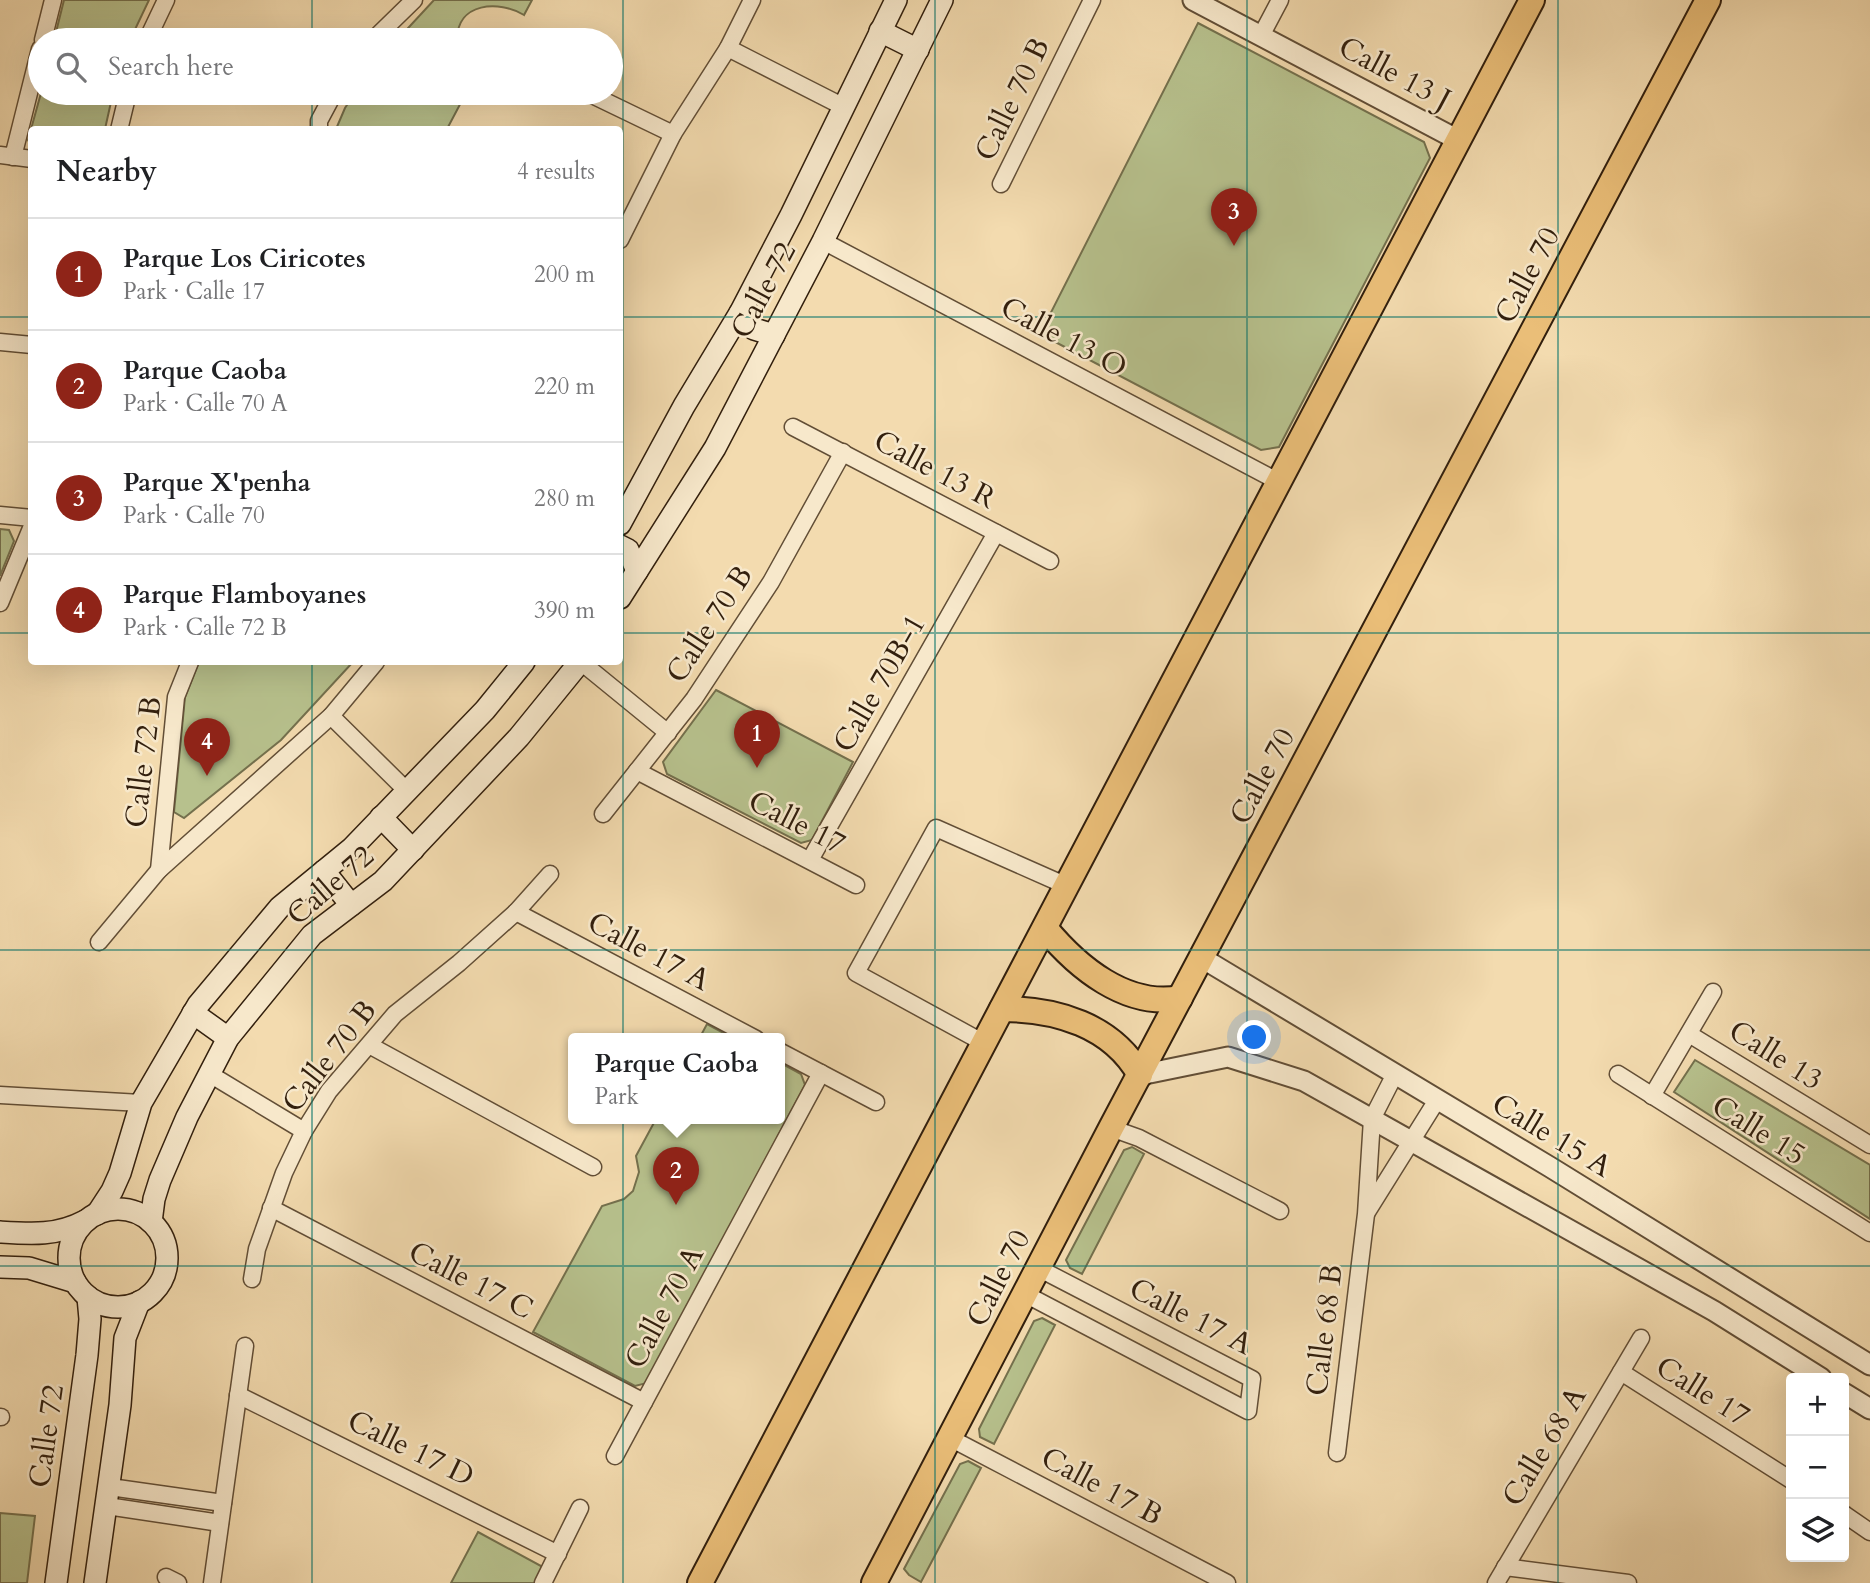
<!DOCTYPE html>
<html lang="en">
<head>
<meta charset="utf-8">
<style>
  body { margin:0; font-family:Cardo,serif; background:#f6f6f6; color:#202124 }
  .controls { position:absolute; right:21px; bottom:21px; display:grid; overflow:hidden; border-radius:7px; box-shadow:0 7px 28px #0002 }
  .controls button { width:63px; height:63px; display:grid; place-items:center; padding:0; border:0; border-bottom:2px solid #e0e0e0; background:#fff; color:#202124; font:35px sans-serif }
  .you { position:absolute; left:1255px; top:1038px; width:24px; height:24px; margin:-18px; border:5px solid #fff; border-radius:50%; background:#1a73e8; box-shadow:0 0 0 10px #1a73e833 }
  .badge { display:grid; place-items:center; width:46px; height:46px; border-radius:50%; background:#8f2418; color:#fff; font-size:23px; font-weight:700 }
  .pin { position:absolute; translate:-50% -58px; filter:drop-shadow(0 2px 4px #0008) }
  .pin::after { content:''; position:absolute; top:37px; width:24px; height:21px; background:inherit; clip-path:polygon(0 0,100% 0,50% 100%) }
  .popup { position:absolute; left:568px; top:1033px; width:217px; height:91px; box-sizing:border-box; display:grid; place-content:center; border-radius:7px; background:#fff; filter:drop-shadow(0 2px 5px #0005); font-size:23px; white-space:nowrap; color:#757577 }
  .popup b { font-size:26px; color:#202124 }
  .popup::after { content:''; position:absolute; left:50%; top:100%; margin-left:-14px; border:14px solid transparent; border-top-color:#fff }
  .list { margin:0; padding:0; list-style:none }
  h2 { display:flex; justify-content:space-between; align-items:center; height:91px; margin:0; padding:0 28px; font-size:30px }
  h2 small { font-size:23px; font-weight:400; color:#757577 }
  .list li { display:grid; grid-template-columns:46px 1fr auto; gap:21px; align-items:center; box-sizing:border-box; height:112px; padding:0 28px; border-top:2px solid #e0e0e0 }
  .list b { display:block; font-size:26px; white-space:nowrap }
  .list p { margin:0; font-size:23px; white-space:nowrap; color:#757577 }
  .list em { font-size:23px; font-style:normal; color:#757577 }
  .icon { flex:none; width:38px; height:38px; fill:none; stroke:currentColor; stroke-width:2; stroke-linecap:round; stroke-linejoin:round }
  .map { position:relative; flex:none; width:1870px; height:1583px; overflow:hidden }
  .search { position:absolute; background:#fff; box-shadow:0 7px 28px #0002; left:28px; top:28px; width:595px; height:77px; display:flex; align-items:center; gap:18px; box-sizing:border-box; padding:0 24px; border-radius:38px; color:#757577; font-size:26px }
  .panel { position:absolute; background:#fff; box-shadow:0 7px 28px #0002; left:28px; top:126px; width:595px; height:539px; border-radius:7px }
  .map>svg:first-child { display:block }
  .green { fill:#b7c18d; stroke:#74704d; stroke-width:2 }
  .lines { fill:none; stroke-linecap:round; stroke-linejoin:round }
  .minor-casing { stroke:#624e36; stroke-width:19 }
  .tertiary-casing { stroke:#624e36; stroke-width:23 }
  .secondary-casing { stroke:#321f0d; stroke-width:24 }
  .primary-casing { stroke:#321f0d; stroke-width:28 }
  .minor { stroke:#f7e8cb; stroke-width:16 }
  .tertiary { stroke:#f7e8cb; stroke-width:19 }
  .secondary { stroke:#f7e8cb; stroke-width:21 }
  .primary { stroke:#eabe78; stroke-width:24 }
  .grid { fill:none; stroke:#0f766e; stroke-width:2; stroke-opacity:0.55 }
  .labels { text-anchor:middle; stroke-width:5; stroke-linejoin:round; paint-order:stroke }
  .street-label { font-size:30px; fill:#321f0d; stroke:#f7e8cb }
</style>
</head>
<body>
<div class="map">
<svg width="1870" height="1583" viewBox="0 0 1870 1583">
  <rect width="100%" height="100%" fill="#f3dbaf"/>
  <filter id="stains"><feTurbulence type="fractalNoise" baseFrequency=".00286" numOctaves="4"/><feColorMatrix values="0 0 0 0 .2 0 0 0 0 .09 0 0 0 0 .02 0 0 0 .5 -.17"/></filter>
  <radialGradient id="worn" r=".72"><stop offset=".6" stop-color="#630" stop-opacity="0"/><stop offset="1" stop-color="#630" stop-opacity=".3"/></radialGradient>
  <g class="green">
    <path d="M64,0h85l-19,40h-76z"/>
    <path d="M434,0h98l-8,15c-25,-15 -67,-13 -67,25h-60z"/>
    <path d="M1198,23l226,119 6,16 -151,289 -18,3 -221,-116z"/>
    <path d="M41,93h72l-8,36 -73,1 -1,15 -3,-5z"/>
    <path d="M355,93h111l-19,36h-111l9,-21z"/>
    <path d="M0,529l9,1 5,11 -14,35z"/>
    <path d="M199,662h154l-72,78 -97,78 -10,-6 11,-115z"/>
    <path d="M716,690l137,72 -41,78 -11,3 -134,-69 -4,-12z"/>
    <path d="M707,1024l28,15h-36z"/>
    <path d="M1695,1060l175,105v54l-196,-127z"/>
    <path d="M779,1062l22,12 4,11 -158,298 -12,3 -102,-54 69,-126 22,-7 9,-8 6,-19 -3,-16 20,-37h123z"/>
    <path d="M1132,1147l12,7 -62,120 -12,-6 -4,-8 58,-110z"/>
    <path d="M1042,1318l13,7 -61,119 -14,-7 -1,-8 55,-108z"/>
    <path d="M968,1461l13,7 -60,114 -12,-7 -5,-6 56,-105z"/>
    <path d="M0,1513l35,3 -8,67h-27z"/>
    <path d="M478,1532l63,34 4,11 -4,6h-90z"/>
  </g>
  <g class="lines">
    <defs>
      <g id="minor">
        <path d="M1261,36l19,-36"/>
        <path d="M43,40l10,-40"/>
        <path d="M147,40l19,-40"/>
        <path d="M373,40l41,-40"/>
        <path d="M728,48l116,59"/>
        <path d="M588,93l85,41"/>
        <path d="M119,130l9,-37"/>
        <path d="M319,130v-9l15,-28"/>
        <path d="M0,155l32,4"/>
        <path d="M13,157l27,-108"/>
        <path d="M1001,184l91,-184"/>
        <path d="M620,240l53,-106 55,-86 24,-48"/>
        <path d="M823,241l456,241"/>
        <path d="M0,342l32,3"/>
        <path d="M793,427l257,134"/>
        <path d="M0,515l32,3"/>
        <path d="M0,603l32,-77"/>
        <path d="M581,662l87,71"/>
        <path d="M331,716l75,74"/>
        <path d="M637,771l219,114"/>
        <path d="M603,814l91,-115 77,-117 72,-130"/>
        <path d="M810,860l186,-327"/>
        <path d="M159,870l17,-173 14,-35"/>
        <path d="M516,912l240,127"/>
        <path d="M99,942l60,-72 172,-154 45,-54"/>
        <path d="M1689,1034l181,111"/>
        <path d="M984,1043l-128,-70 80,-145 131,58"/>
        <path d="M369,1045l224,122"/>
        <path d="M779,1051l97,51"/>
        <path d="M208,1073l96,58"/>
        <path d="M1618,1074l252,159"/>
        <path d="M0,1095l141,8"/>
        <path d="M1652,1096l61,-104"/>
        <path d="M1111,1128l28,10 141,73"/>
        <path d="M271,1208l373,194"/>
        <path d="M1367,1212l70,-112"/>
        <path d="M252,1279l5,-30 27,-76 20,-42 25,-40 66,-77 64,-51 57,-51 34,-38"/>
        <path d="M1025,1294l223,117 4,-32 -214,-111"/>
        <path d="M1621,1372l170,108"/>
        <path d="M238,1395l320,159"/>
        <path d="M0,1417h1"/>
        <path d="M950,1438l277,145"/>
        <path d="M1337,1453l29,-239 6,-95 23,-45"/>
        <path d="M615,1456l206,-383"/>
        <path d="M110,1487l113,16"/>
        <path d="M107,1506l113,17"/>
        <path d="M1844,1514l26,18"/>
        <path d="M1505,1567l123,16"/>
        <path d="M166,1577l12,6"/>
        <path d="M212,1583l33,-237"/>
        <path d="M543,1583l37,-75"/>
        <path d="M1496,1583l145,-245"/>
      </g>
      <g id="tertiary">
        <path d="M1193,0l265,140"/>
        <path d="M1202,958l348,209 320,198"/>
        <path d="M1140,1075l88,-18 76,24 410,230 107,67"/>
        <path d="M1844,1393l26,16"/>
      </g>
      <g id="secondary">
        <path d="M880,31l38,19"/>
        <path d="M740,313l14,16 20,6"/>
        <path d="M620,524l64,-118 56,-93 51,-98 105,-215"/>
        <path d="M620,546l8,4 9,21"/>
        <path d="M620,598l95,-150 108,-207 119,-241"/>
        <path d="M381,817l32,33"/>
        <path d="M324,871l27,34"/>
        <path d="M193,1013l35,25"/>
        <circle cx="118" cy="1258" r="49"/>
        <path d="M97,1214l15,-23 8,-18 21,-70 57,-98 82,-98 72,-59 133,-138 39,-48"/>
        <path d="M151,1222l3,-23 6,-19 27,-63 41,-79 84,-103 71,-54 136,-144 61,-75"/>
        <path d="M0,1232c31,2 57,4 85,-11"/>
        <path d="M0,1267l29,1 46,14"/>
        <path d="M56,1583l31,-228 3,-36 -2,-22"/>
        <path d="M95,1583l25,-178 5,-67 14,-36"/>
      </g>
      <g id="primary">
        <path d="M1045,928c32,39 81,80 135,70"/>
        <path d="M1002,1009c54,0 110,16 138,66"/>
        <path d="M700,1583l832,-1583"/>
        <path d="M874,1583l237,-455 597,-1128"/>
      </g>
    </defs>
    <use href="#minor" class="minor-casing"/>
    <use href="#tertiary" class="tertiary-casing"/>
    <use href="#secondary" class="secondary-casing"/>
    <use href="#primary" class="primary-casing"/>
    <use href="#minor" class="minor"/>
    <use href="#tertiary" class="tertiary"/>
    <use href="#secondary" class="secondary"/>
    <use href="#primary" class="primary"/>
  </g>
  <path class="grid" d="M312,0v40M623,0v1583M935,0v1583M1247,0v1583M1558,0v1583M312,93v37M0,317h32M620,317h1250M0,633h32M620,633h1250M312,662v921M0,950h1870M0,1266h1870"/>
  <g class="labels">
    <g class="street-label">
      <text transform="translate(1395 73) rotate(28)" y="10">Calle 13 J</text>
      <text transform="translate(1012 99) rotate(-64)" y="10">Calle 70 B</text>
      <text transform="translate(1527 275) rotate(-62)" y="10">Calle 70</text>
      <text transform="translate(763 290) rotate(-62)" y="10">Calle 72</text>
      <text transform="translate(1064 337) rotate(28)" y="10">Calle 13 O</text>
      <text transform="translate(935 469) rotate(28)" y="10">Calle 13 R</text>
      <text transform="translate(709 624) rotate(-57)" y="10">Calle 70 B</text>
      <text transform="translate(879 683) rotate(-60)" y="10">Calle 70B-1</text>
      <text transform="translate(143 762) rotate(-83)" y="10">Calle 72 B</text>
      <text transform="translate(1262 776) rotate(-62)" y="10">Calle 70</text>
      <text transform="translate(797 822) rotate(27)" y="10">Calle 17</text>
      <text transform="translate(330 885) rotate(-41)" y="10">Calle 72</text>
      <text transform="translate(649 951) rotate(28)" y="10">Calle 17 A</text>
      <text transform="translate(1776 1055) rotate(32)" y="10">Calle 13</text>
      <text transform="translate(329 1056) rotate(-52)" y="10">Calle 70 B</text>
      <text transform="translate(1759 1130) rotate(32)" y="10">Calle 15</text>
      <text transform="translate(1552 1135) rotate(31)" y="10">Calle 15 A</text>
      <text transform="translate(998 1278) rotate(-63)" y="10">Calle 70</text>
      <text transform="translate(471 1280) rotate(27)" y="10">Calle 17 C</text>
      <text transform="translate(664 1307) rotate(-62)" y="10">Calle 70 A</text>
      <text transform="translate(1191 1316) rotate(27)" y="10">Calle 17 A</text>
      <text transform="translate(1324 1330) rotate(-83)" y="10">Calle 68 B</text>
      <text transform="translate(1703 1391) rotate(32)" y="10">Calle 17</text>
      <text transform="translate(46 1436) rotate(-82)" y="10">Calle 72</text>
      <text transform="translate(1544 1446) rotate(-59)" y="10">Calle 68 A</text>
      <text transform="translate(411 1448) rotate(26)" y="10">Calle 17 D</text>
      <text transform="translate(1102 1486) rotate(28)" y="10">Calle 17 B</text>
    </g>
  </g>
  <rect width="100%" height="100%" filter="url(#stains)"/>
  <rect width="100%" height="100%" fill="url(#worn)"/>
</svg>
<div class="controls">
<button>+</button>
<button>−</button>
<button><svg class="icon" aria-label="layers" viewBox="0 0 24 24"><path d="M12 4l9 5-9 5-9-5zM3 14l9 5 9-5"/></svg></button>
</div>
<div class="you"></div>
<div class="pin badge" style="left:757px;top:768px">1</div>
<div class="pin badge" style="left:676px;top:1205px">2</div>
<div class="popup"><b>Parque Caoba</b>Park</div>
<div class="pin badge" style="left:1234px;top:246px">3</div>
<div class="pin badge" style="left:207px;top:776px">4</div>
<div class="search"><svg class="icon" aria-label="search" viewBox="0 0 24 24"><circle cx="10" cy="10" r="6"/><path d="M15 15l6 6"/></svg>Search here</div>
<section class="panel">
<h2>Nearby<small>4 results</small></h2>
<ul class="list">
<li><span class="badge">1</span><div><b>Parque Los Ciricotes</b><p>Park · Calle 17</p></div><em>200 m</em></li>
<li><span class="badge">2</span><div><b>Parque Caoba</b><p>Park · Calle 70 A</p></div><em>220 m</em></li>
<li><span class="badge">3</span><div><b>Parque X'penha</b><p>Park · Calle 70</p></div><em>280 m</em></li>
<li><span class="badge">4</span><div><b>Parque Flamboyanes</b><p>Park · Calle 72 B</p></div><em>390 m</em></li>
</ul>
</section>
</div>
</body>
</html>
